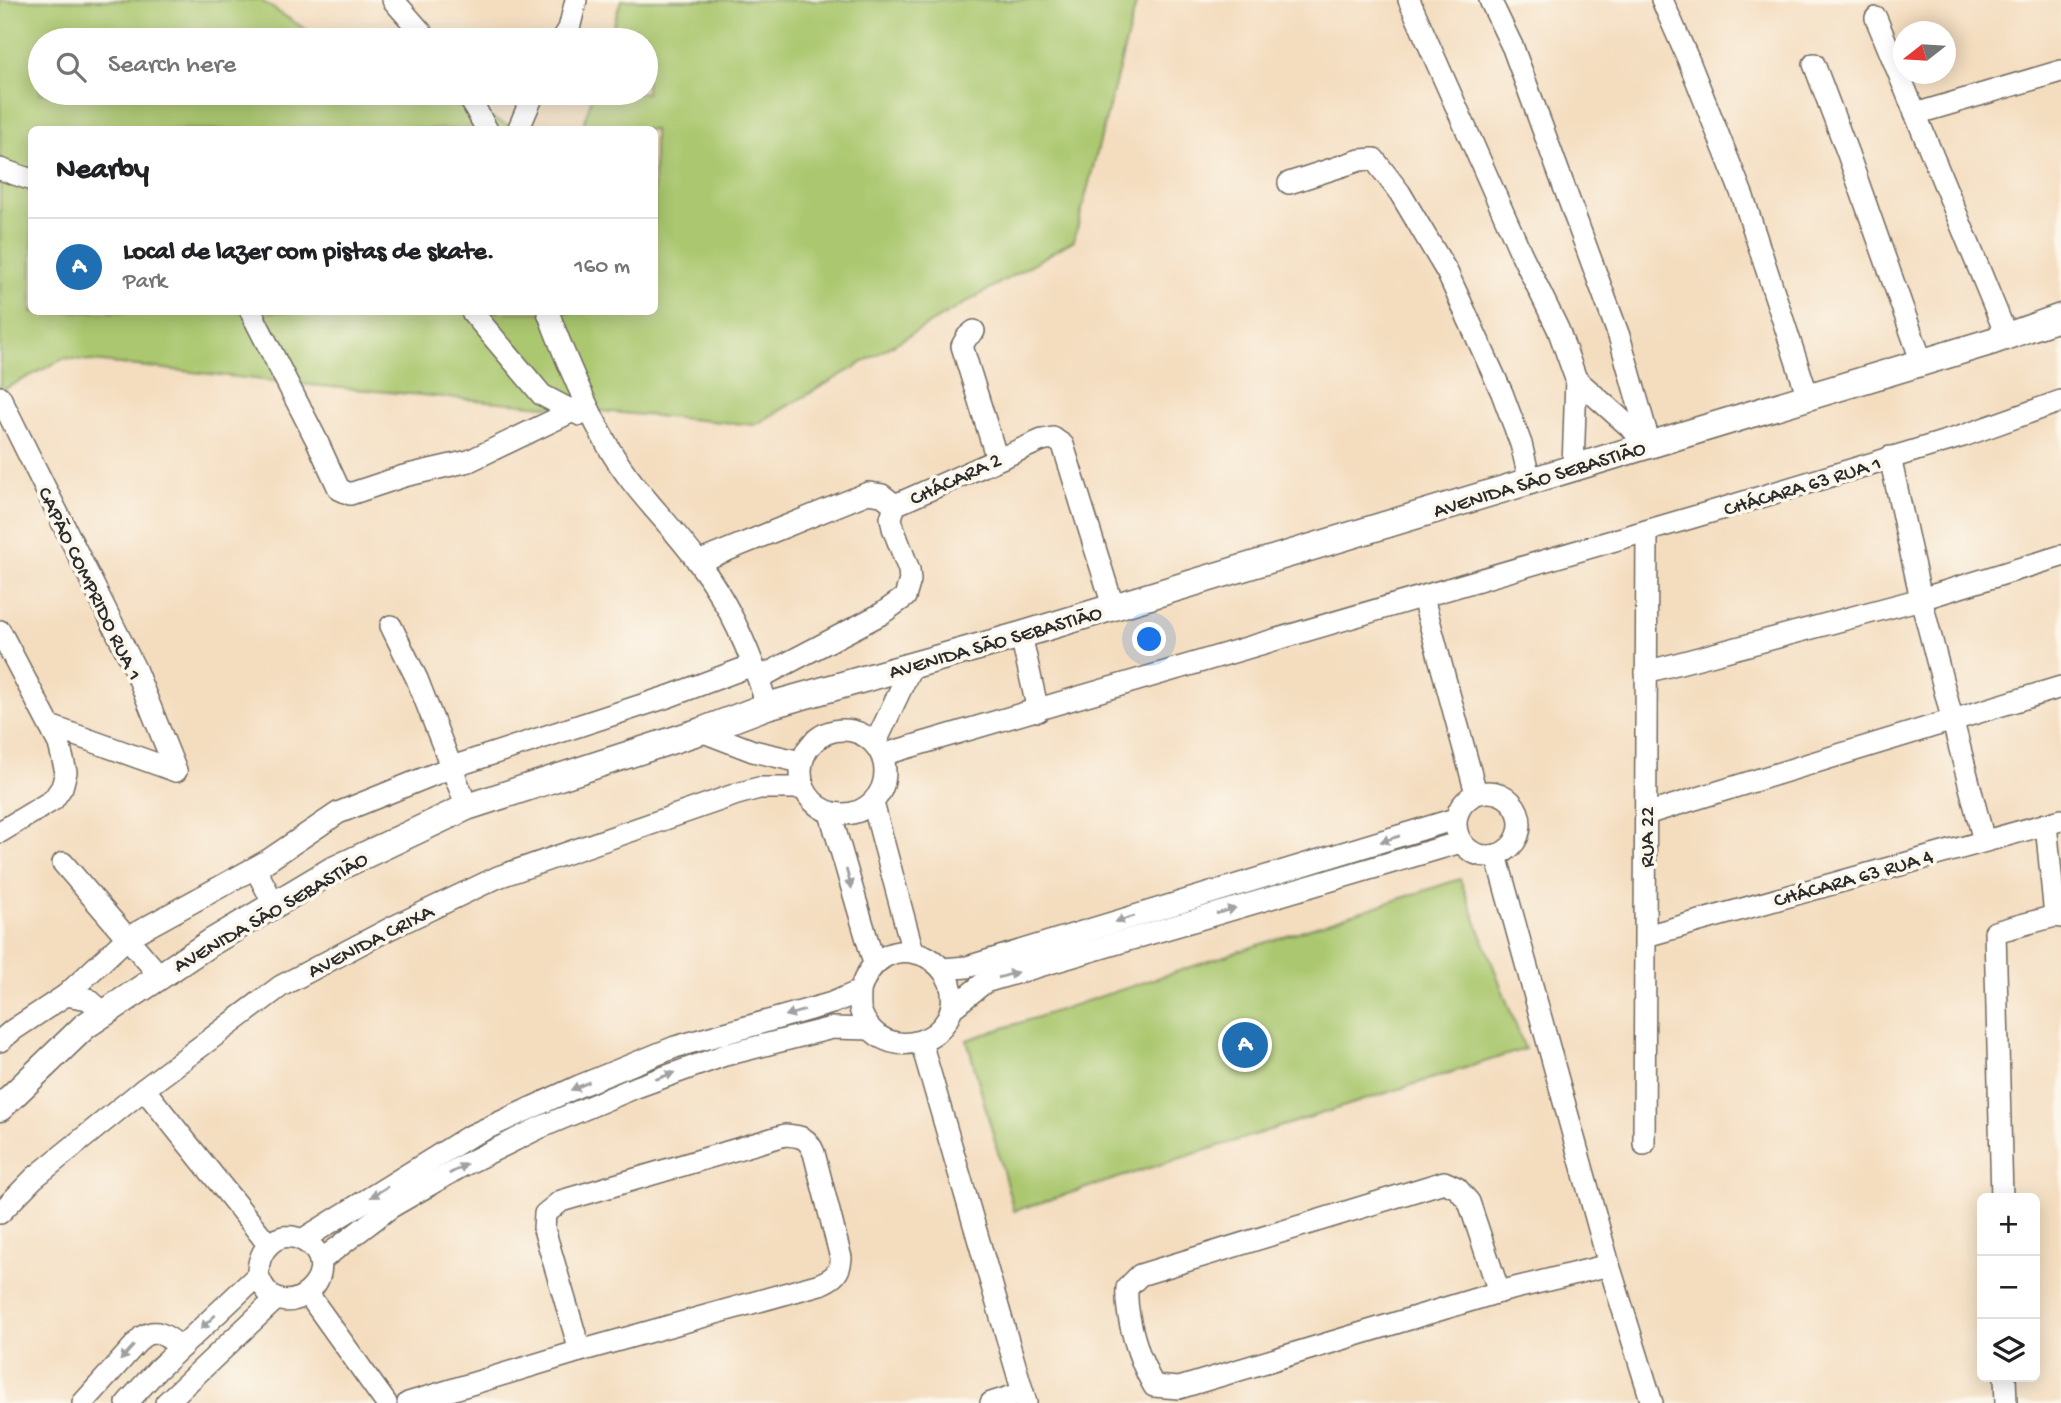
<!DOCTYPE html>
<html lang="en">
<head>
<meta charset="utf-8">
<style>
  body { margin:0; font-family:"Gochi Hand",sans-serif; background:#f2f2f2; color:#202124 }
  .controls { position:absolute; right:21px; bottom:21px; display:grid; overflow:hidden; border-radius:10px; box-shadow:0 4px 18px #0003 }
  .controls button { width:63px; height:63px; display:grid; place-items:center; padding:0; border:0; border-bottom:2px solid #e0e0e0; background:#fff; color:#202124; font:35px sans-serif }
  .compass { position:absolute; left:1893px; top:21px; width:63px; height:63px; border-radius:50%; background:#fff; box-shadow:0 4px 18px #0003; rotate:253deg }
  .you { position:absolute; left:1150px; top:640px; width:24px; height:24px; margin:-18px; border:5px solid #fff; border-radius:50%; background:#1a73e8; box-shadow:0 0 0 10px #1a73e833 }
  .badge { display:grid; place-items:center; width:46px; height:46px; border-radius:50%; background:#1f6fb2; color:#fff; font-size:23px; font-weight:700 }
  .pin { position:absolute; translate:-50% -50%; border:4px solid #fff; box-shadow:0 2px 7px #0006 }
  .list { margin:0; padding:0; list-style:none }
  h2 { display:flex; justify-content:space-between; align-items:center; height:91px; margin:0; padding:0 28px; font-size:30px }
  h2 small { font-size:23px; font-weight:400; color:#757577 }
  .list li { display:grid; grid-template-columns:46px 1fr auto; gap:21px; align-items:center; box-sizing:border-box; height:98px; padding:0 28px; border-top:2px solid #e0e0e0 }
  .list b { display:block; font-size:26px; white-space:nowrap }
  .list p { margin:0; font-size:23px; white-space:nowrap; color:#757577 }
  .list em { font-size:23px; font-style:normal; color:#757577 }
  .icon { flex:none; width:38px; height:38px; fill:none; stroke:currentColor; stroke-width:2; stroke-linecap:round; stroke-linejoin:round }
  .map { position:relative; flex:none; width:2061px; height:1403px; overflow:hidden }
  .search { position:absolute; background:#fff; box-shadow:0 4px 18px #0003; left:28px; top:28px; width:630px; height:77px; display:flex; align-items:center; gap:18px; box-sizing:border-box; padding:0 24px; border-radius:38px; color:#757577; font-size:26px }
  .panel { position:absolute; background:#fff; box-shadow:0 4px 18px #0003; left:28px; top:126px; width:630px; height:189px; border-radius:10px }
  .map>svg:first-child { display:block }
  .green { fill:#abc86f; stroke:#6b7a4d; stroke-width:2 }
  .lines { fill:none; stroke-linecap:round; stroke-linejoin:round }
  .minor-casing { stroke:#71695f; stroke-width:24 }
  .major-casing { stroke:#71695f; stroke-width:29 }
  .minor { stroke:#fff; stroke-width:21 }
  .major { stroke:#fff; stroke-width:26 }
  .oneway { fill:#a0a0a0 }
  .labels { text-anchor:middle; stroke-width:7; stroke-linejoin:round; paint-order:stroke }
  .street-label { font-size:21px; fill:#2b2b2b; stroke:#fbf7ec }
</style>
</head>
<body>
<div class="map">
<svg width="2061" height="1403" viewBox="0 0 2061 1403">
  <rect width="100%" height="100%" fill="#fbf7ec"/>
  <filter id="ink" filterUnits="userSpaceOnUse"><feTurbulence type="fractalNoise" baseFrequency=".0143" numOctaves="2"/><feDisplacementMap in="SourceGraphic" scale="14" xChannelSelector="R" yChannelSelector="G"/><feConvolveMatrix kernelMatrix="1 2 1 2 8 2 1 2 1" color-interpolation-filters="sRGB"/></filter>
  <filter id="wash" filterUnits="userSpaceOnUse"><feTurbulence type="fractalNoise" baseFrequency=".00686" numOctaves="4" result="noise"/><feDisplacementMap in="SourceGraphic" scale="28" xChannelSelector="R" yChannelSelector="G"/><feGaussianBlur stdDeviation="1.57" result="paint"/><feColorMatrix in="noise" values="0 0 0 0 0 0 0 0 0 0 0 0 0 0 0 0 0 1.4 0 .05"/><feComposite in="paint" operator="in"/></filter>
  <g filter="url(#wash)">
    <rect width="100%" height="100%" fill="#f4ddbf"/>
    <g class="green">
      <path d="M0,0h260l62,40h-282v53h384l95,36 -487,1v182h622v-182l-72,-1 11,-36h53v-53h-37l12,-40h516l-63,240 -319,185 -445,-40 -245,-27 -65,33z"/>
      <path d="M1460,879l65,170 -511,162 -47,-171z"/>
    </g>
  </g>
  <g filter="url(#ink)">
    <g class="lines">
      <defs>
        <g id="minor">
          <path d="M393,0l35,40"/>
          <path d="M1409,0l112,253 37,76 18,50 -3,89"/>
          <path d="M1490,0l23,48 107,291 30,106"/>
          <path d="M1662,0l26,59 55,138 65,200"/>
          <path d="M1876,18l131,319"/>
          <path d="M562,40l7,-11 7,-29"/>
          <path d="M1814,64l34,90 74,209"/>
          <path d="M467,93l20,37"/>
          <path d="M1915,114l146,-43"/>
          <path d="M518,130l16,-37"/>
          <path d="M0,169l32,11"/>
          <path d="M1289,183l71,-23 14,-1 26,34 47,79 55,121 19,51 9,37"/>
          <path d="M251,312l66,129 22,48 11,5 54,-18 65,-15 104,-50"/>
          <path d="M472,312l70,83 38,20"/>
          <path d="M548,312c17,46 37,93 61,136 24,42 61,75 89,114 32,43 54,93 69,144"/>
          <path d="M974,331l-7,6 -5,9 35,113"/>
          <path d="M1576,379l74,66"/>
          <path d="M0,397l135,272 41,102"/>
          <path d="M1890,457l31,142 63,242"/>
          <path d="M698,562l170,-69 14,2 13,10"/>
          <path d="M1423,598l53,195"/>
          <path d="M391,626l26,53 50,128"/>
          <path d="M0,631l59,113 7,28 -4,15 -9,13 -53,32"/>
          <path d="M1021,635l17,76"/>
          <path d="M1646,672l275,-73 140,-43"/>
          <path d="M759,678l122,-64 24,-17 5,-17 -1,-10 -16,-42 -2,-10 4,-13 147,-65 11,-2 10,7 50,161"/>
          <path d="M50,726l126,45"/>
          <circle cx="843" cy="772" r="42"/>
          <path d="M701,731l52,20 48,11"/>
          <path d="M875,744l37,-79"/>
          <path d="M882,755l839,-246 242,-73 98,-35"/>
          <circle cx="1488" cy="824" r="32"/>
          <path d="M873,803l40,149"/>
          <path d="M830,813l44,150"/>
          <path d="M1646,814l415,-127"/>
          <path d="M2046,824l9,92"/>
          <path d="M1496,855l113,410 43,138"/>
          <path d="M63,863l97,113"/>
          <path d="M255,868l19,36"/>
          <path d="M1646,936l415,-116"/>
          <path d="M942,969l25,-2 488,-148"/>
          <path d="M66,995l61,-57 140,-77 71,-48 114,-46 218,-71 83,-31"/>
          <path d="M951,1009l34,-27 476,-140"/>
          <path d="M0,1041l13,-11 53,-35 22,4 16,14"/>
          <path d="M921,1042l105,361"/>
          <path d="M144,1089l124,155"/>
          <path d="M785,1135c17,1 23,3 29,18l27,105c-1,15 -7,20 -21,26l-240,67 -36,-122 1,-15 16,-13z"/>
          <path d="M1644,1144l3,-613"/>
          <path d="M1444,1182l13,6 12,14 30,90 -320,96 -25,-2c-15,-25 -29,-70 -27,-98l13,-13z"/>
          <path d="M2002,1198l-7,-266 60,-16 6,1"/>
          <path d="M0,1213l34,-35 110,-89 137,-103 110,-58 107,-51 239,-83 22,-6h44"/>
          <path d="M302,1240l166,-103 111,-51 96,-39 157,-44 28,-12c9,-31 34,-48 65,-35 11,5 21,16 25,27 18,59 -69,86 -89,29 -2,-6 -1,-15 -1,-21"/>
          <path d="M320,1261l71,-54 71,-41 77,-38 95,-40 91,-33 107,-27 39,1"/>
          <path d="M1499,1292l110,-27"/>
          <path d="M308,1294l78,109"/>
          <path d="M2005,1377l1,26"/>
          <path d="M83,1403l59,-66c16,-10 25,0 39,10"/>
          <path d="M127,1403l31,-34 100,-94c-1,-26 20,-48 46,-34 49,28 -23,97 -46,34"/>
          <path d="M166,1403l111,-105"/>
          <path d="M408,1403l172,-52"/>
          <path d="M991,1403l32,-10"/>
        </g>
        <path id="major" d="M0,1108l85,-82 125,-83 121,-72 136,-64 234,-76 66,-25 254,-71 972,-294 68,-24"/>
      </defs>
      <use href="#minor" class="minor-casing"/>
      <use href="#major" class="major-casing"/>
      <use href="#minor" class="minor"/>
      <use href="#major" class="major"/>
    </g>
    <defs><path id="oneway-solid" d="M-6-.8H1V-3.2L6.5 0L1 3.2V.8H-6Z" transform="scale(1.75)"/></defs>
    <g class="oneway">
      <use href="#oneway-solid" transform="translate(1390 839) rotate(163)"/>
      <use href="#oneway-solid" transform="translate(849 879) rotate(74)"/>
      <use href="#oneway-solid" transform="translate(1226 911) rotate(-16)"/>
      <use href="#oneway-solid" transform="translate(1125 919) rotate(163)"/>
      <use href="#oneway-solid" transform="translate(1008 975) rotate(-16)"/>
      <use href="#oneway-solid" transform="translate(795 1013) rotate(164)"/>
      <use href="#oneway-solid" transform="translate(665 1076) rotate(-20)"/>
      <use href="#oneway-solid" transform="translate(580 1086) rotate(157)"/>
      <use href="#oneway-solid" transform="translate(458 1169) rotate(-29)"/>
      <use href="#oneway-solid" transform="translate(379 1192) rotate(148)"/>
      <use href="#oneway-solid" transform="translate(208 1322) rotate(137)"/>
      <use href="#oneway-solid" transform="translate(127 1353) rotate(132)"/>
    </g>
  </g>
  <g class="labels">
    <g class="street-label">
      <text transform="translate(955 478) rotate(-25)" y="7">CHÁCARA 2</text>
      <text transform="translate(1539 478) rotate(-17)" y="7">AVENIDA SÃO SEBASTIÃO</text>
      <text transform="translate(1802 485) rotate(-17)" y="7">CHÁCARA 63 RUA 1</text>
      <text transform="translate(91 583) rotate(64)" y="7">CAPÃO COMPRIDO RUA 1</text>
      <text transform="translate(995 641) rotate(-16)" y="7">AVENIDA SÃO SEBASTIÃO</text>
      <text transform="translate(1646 837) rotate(-90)" y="7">RUA 22</text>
      <text transform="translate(1853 877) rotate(-16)" y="7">CHÁCARA 63 RUA 4</text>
      <text transform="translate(270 911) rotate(-30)" y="7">AVENIDA SÃO SEBASTIÃO</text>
      <text transform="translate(370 940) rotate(-27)" y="7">AVENIDA CRIXA</text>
    </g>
  </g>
</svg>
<div class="controls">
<button>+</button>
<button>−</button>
<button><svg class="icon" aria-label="layers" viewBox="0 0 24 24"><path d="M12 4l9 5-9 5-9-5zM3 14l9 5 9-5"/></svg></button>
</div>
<svg class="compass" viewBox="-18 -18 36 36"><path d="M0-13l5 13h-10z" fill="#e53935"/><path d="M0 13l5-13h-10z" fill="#757577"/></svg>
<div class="you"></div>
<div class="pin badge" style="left:1245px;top:1045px">A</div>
<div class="search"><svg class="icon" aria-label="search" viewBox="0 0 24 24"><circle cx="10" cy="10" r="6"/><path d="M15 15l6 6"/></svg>Search here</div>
<section class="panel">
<h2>Nearby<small></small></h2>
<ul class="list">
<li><span class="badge">A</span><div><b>Local de lazer com pistas de skate.</b><p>Park</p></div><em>160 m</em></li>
</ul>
</section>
</div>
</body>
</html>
